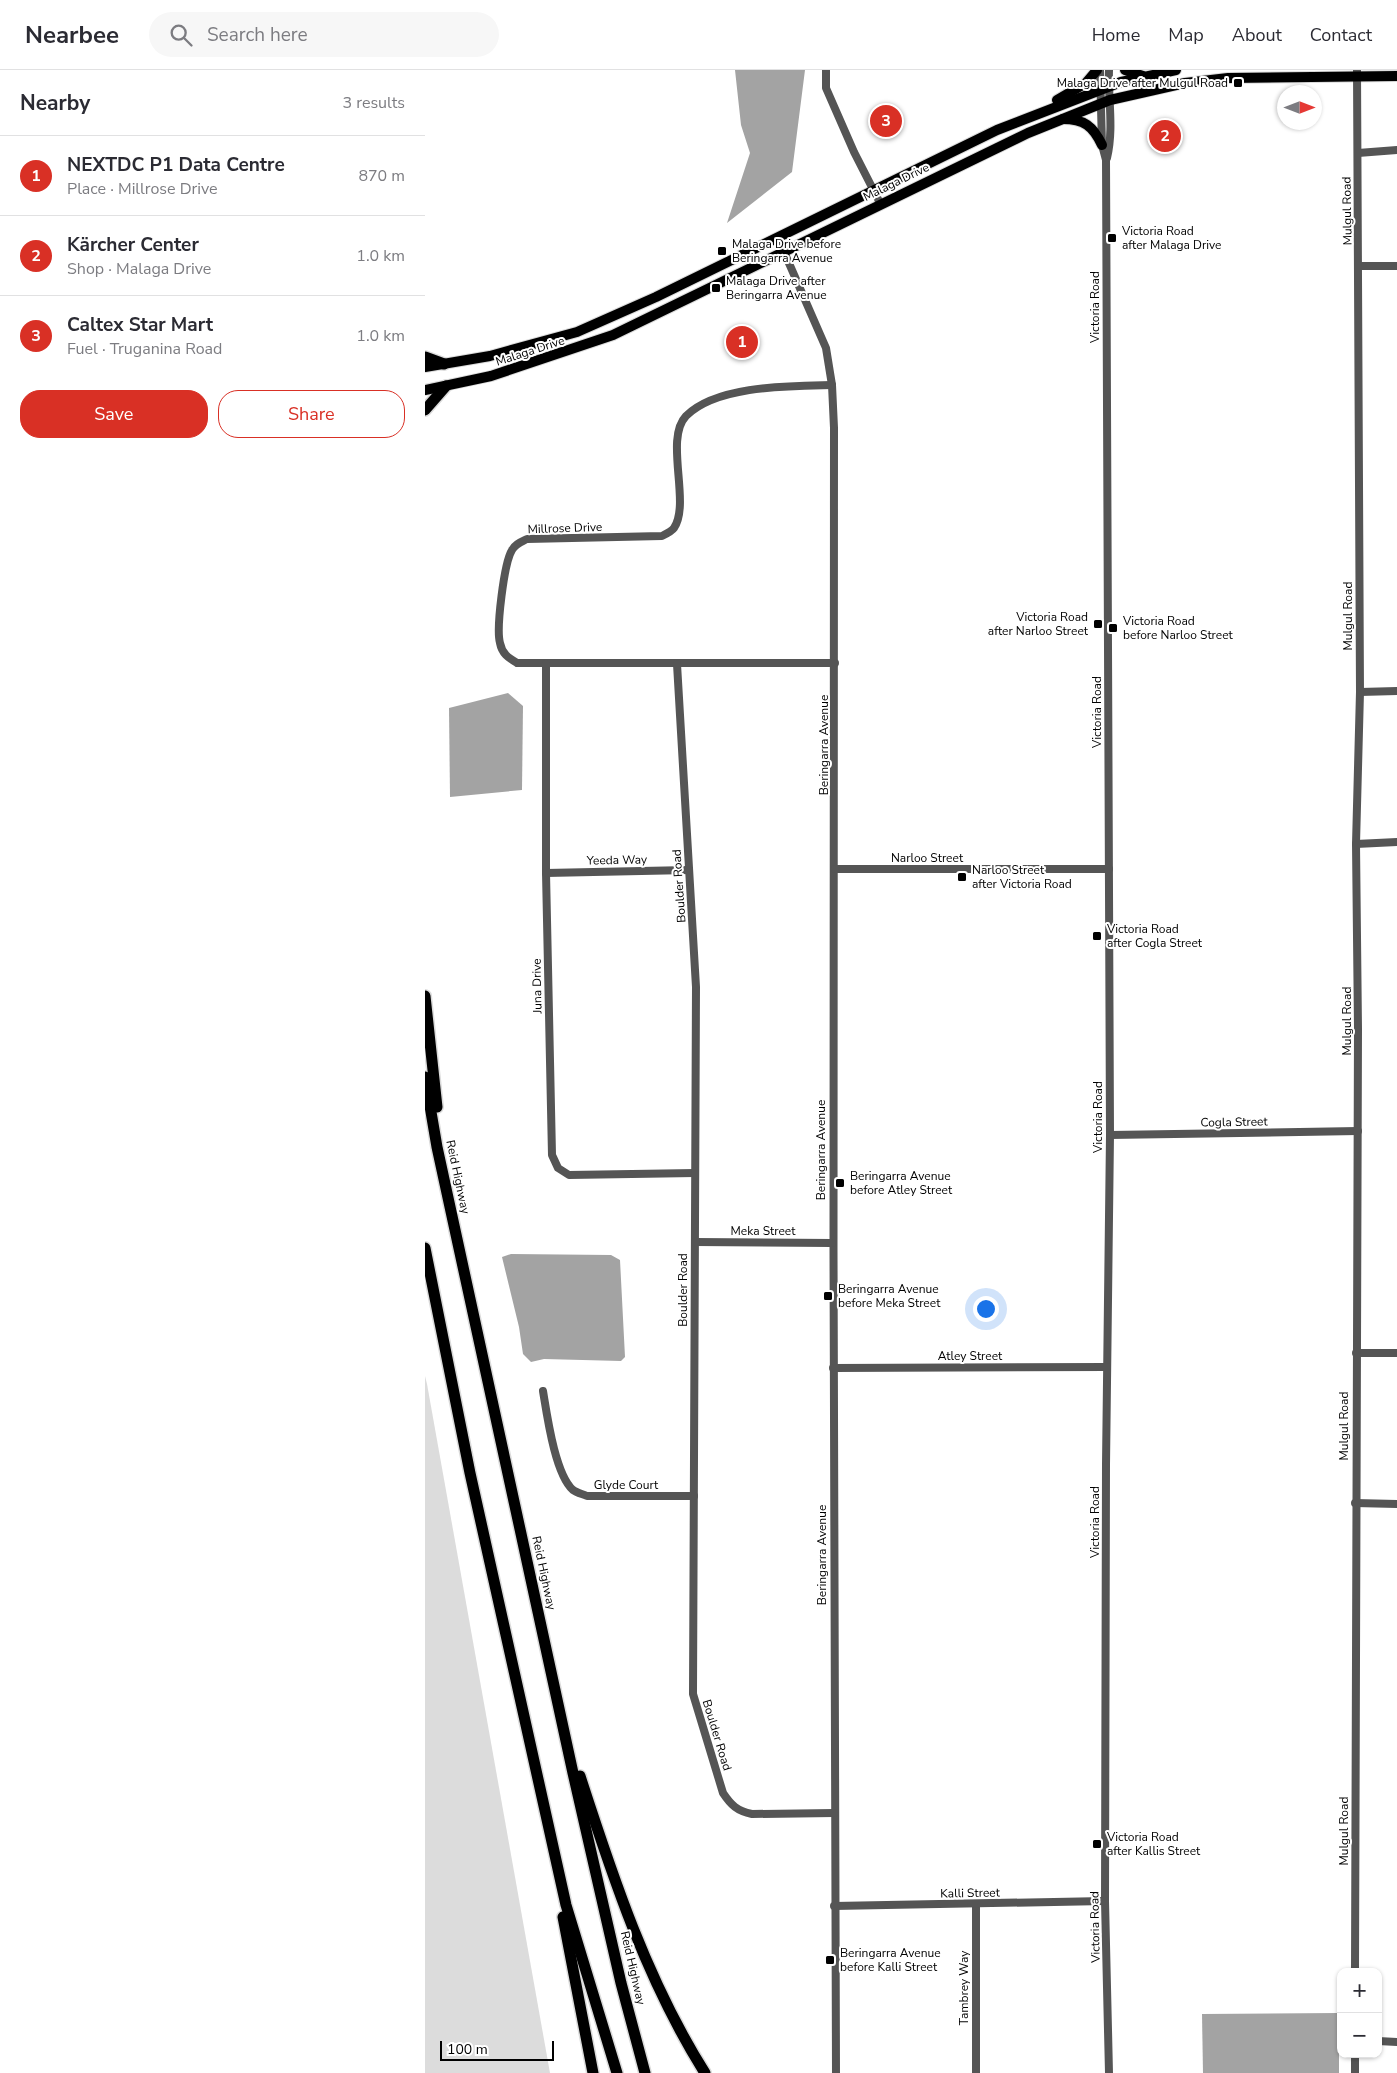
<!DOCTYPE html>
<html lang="en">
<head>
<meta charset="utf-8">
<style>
  body { margin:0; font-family:"Nunito Sans",sans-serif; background:#f7f7f7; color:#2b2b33 }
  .controls { position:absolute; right:15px; bottom:15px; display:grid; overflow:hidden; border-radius:10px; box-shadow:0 1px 4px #0004 }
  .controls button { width:45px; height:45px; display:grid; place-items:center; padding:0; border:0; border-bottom:1px solid #e1e1e2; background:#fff; color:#2b2b33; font:25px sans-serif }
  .compass { position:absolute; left:852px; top:15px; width:45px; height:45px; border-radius:50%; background:#fff; box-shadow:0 1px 4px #0004; rotate:90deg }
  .scale { position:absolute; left:15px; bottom:12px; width:114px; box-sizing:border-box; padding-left:5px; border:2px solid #000; border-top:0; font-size:14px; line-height:18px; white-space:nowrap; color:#000; -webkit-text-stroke:4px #fff; paint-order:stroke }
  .you { position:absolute; left:560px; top:1238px; width:18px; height:18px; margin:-12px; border:4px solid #fff; border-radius:50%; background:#1a73e8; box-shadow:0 0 0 8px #1a73e833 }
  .badge { display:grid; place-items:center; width:32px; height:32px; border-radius:50%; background:#d93025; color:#fff; font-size:16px; font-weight:700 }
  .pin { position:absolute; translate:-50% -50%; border:2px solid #fff; box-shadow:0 1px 5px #0006 }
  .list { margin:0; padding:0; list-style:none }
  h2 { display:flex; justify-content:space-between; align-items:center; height:65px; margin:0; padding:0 20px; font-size:21px }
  h2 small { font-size:16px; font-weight:400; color:#7c7c81 }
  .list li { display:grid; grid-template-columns:32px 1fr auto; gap:15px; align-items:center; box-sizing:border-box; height:80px; padding:0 20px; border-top:1px solid #e1e1e2 }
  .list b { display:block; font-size:19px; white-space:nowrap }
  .list p { margin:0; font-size:16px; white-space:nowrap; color:#7c7c81 }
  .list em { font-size:16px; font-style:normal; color:#7c7c81 }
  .actions { display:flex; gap:10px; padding:15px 20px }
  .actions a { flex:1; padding:11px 0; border:1px solid #d93025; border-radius:20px; text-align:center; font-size:18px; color:#d93025 }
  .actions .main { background:#d93025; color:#fff }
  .icon { flex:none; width:28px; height:28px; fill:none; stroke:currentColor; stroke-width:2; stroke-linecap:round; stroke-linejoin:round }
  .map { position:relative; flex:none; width:972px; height:2003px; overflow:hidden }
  header { display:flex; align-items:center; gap:30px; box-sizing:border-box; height:70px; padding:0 25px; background:#fff; border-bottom:1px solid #e1e1e2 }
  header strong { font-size:24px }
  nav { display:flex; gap:28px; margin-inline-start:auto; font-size:18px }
  .search { width:350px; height:45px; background:#f7f7f7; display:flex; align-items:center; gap:12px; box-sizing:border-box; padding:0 18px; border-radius:28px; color:#7c7c81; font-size:19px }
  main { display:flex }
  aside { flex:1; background:#fff }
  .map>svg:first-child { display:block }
  .green { fill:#dcdcdc }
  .water { fill:#a3a3a3 }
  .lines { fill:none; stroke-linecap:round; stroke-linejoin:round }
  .major-casing { stroke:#dbdbdb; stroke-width:12 }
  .highway-casing { stroke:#dbdbdb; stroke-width:14 }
  .minor { stroke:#555; stroke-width:8 }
  .major { stroke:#000; stroke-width:10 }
  .highway { stroke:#000; stroke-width:11 }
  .poi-dot { fill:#000; stroke:#fff; stroke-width:2 }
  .labels { text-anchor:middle; stroke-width:4; stroke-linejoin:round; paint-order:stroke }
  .poi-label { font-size:12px; fill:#000; stroke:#fff; text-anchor:start }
  .street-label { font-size:12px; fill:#000; stroke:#fff }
</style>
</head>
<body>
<header>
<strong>Nearbee</strong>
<div class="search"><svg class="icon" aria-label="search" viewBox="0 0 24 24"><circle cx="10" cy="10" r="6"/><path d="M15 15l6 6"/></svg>Search here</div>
<nav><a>Home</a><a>Map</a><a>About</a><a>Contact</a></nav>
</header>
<main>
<aside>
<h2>Nearby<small>3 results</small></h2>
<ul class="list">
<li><span class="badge">1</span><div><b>NEXTDC P1 Data Centre</b><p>Place · Millrose Drive</p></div><em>870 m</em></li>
<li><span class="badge">2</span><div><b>Kärcher Center</b><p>Shop · Malaga Drive</p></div><em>1.0 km</em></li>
<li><span class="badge">3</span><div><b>Caltex Star Mart</b><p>Fuel · Truganina Road</p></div><em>1.0 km</em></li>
</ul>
<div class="actions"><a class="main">Save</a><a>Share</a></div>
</aside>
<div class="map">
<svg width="972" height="2003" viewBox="0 0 972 2003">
  <rect width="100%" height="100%" fill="#fff"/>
  <path class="green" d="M0,1306l2,8 123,689h-125z"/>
  <g class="water">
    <path d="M310,0h70l-13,102 -65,51 23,-70 -9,-28z"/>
    <path d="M83,623l15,13 -1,84 -72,7 -1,-89z"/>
    <path d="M86,1184l100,1 9,5 5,97 -4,4 -77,-2 -13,3 -8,-8 -4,-27 -17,-70z"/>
    <path d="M914,1943v60h-136l-1,-59z"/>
  </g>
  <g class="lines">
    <defs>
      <g id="major">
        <path d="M700,0l18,6"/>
        <path d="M632,30l29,-17 11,-13"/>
        <path d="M638,49c21,0 30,7 39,26"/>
        <path d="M0,297l65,-11 87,-24 79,-35 341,-167 124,-48 55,-12"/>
        <path d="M0,320l66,-14 122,-41 415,-202 82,-33 75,-17 43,-5 169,-2"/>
      </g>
      <g id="highway">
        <path d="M0,287l19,7"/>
        <path d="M0,340l21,-24"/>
        <path d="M0,926l12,111"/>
        <path d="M0,1007l12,70 136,626 48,210 24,90"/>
        <path d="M0,1178l45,225 96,432 51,168"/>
        <path d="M155,1706c33,102 67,205 125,297"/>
        <path d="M138,1847l30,156"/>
      </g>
    </defs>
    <use href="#major" class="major-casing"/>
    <use href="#highway" class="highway-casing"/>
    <g class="minor">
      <path d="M401,0v18l28,64 26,51"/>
      <path d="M675,0l2,75 4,15 4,975 -4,330 -1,436 4,172"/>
      <path d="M933,83l39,-3"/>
      <path d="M682,88c7,-29 1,-59 2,-88"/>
      <path d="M353,168l48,110 6,37 2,43c1,548 -3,1097 2,1645"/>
      <path d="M934,196h38"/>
      <path d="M407,315c-41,1 -115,0 -146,31 -22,23 5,87 -12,112 -2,3 -8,6 -12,8l-135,3c-6,3 -12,5 -15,11 -8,13 -16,79 -12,93 2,11 9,15 17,20h318"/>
      <path d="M121,594v209l6,282 6,13 11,7 126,-2"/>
      <path d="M252,594l19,323 -3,707 30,99c8,12 14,18 29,21l82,-1"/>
      <path d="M935,622l37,-1"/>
      <path d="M931,774l41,-2"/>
      <path d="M410,799h274"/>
      <path d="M121,803l143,-3"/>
      <path d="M685,1065l248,-4"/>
      <path d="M270,1172l137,1"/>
      <path d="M931,1283h41"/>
      <path d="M408,1298l274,-1"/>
      <path d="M118,1321c4,24 12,83 30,99 4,3 10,4 14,6h107"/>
      <path d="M930,1433l42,1"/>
      <path d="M551,1834v169"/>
      <path d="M409,1836l271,-5"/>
      <path d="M930,1902l3,-943 -2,-185 4,-152 -3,-622"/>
      <path d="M953,1971l19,1"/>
      <path d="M930,1984v19"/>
    </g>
    <use href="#major" class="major"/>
    <use href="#highway" class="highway"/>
  </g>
  <g class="poi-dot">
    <rect x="808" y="8" width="10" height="10" rx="2.5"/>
    <rect x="682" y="163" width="10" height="10" rx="2.5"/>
    <rect x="292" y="176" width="10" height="10" rx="2.5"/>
    <rect x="286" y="213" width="10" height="10" rx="2.5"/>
    <rect x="668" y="549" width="10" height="10" rx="2.5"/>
    <rect x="683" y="553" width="10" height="10" rx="2.5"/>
    <rect x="532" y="802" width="10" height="10" rx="2.5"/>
    <rect x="667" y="861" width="10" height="10" rx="2.5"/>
    <rect x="410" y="1108" width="10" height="10" rx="2.5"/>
    <rect x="398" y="1221" width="10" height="10" rx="2.5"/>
    <rect x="667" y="1769" width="10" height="10" rx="2.5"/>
    <rect x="400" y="1885" width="10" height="10" rx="2.5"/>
  </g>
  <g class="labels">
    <g class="poi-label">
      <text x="803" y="17" text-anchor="end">Malaga Drive after Mulgul Road</text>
      <text x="697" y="165">Victoria Road<tspan x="697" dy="14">after Malaga Drive</tspan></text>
      <text x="307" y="178">Malaga Drive before<tspan x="307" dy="14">Beringarra Avenue</tspan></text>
      <text x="301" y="215">Malaga Drive after<tspan x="301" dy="14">Beringarra Avenue</tspan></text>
      <text x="663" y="551" text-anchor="end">Victoria Road<tspan x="663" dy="14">after Narloo Street</tspan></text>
      <text x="698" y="555">Victoria Road<tspan x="698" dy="14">before Narloo Street</tspan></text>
      <text x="547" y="804">Narloo Street<tspan x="547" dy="14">after Victoria Road</tspan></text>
      <text x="682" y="863">Victoria Road<tspan x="682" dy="14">after Cogla Street</tspan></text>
      <text x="425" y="1110">Beringarra Avenue<tspan x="425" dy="14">before Atley Street</tspan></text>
      <text x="413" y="1223">Beringarra Avenue<tspan x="413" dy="14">before Meka Street</tspan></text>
      <text x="682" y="1771">Victoria Road<tspan x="682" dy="14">after Kallis Street</tspan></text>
      <text x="415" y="1887">Beringarra Avenue<tspan x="415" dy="14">before Kalli Street</tspan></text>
    </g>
    <g class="street-label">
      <text transform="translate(471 112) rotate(-26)" y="4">Malaga Drive</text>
      <text transform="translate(922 141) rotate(-91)" y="4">Mulgul Road</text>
      <text transform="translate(670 237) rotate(-90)" y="4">Victoria Road</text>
      <text transform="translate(105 281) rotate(-18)" y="4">Malaga Drive</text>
      <text transform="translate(140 458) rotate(-2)" y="4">Millrose Drive</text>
      <text transform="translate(923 546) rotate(-90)" y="4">Mulgul Road</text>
      <text transform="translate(672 642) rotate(-90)" y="4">Victoria Road</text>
      <text transform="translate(399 675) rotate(-90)" y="4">Beringarra Avenue</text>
      <text x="502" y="792">Narloo Street</text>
      <text transform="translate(192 790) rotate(-1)" y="4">Yeeda Way</text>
      <text transform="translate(254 816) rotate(-94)" y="4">Boulder Road</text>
      <text transform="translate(112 916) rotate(-91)" y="4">Juna Drive</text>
      <text transform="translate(922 951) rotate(-90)" y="4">Mulgul Road</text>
      <text transform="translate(673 1047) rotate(-90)" y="4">Victoria Road</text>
      <text transform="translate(809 1052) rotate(-1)" y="4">Cogla Street</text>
      <text transform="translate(396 1080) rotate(-90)" y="4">Beringarra Avenue</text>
      <text transform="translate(33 1107) rotate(78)" y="4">Reid Highway</text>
      <text x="338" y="1165">Meka Street</text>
      <text transform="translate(258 1220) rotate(-90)" y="4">Boulder Road</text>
      <text x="545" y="1290">Atley Street</text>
      <text transform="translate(919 1356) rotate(-90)" y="4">Mulgul Road</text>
      <text x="201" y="1419">Glyde Court</text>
      <text transform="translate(670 1452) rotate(-90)" y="4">Victoria Road</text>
      <text transform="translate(397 1485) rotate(-90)" y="4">Beringarra Avenue</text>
      <text transform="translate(119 1503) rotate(78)" y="4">Reid Highway</text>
      <text transform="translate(292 1665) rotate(73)" y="4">Boulder Road</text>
      <text transform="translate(919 1761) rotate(-90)" y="4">Mulgul Road</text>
      <text transform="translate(545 1823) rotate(-1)" y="4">Kalli Street</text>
      <text transform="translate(670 1857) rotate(-91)" y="4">Victoria Road</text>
      <text transform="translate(208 1898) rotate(77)" y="4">Reid Highway</text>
      <text transform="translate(539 1918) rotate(-90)" y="4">Tambrey Way</text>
    </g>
  </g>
</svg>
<div class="controls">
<button>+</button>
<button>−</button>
</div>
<svg class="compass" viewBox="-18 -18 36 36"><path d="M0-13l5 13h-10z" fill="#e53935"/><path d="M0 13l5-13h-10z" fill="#7c7c81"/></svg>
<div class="scale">100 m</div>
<div class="you"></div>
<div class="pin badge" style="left:317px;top:272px">1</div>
<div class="pin badge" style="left:740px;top:66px">2</div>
<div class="pin badge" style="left:461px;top:51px">3</div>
</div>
</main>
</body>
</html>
